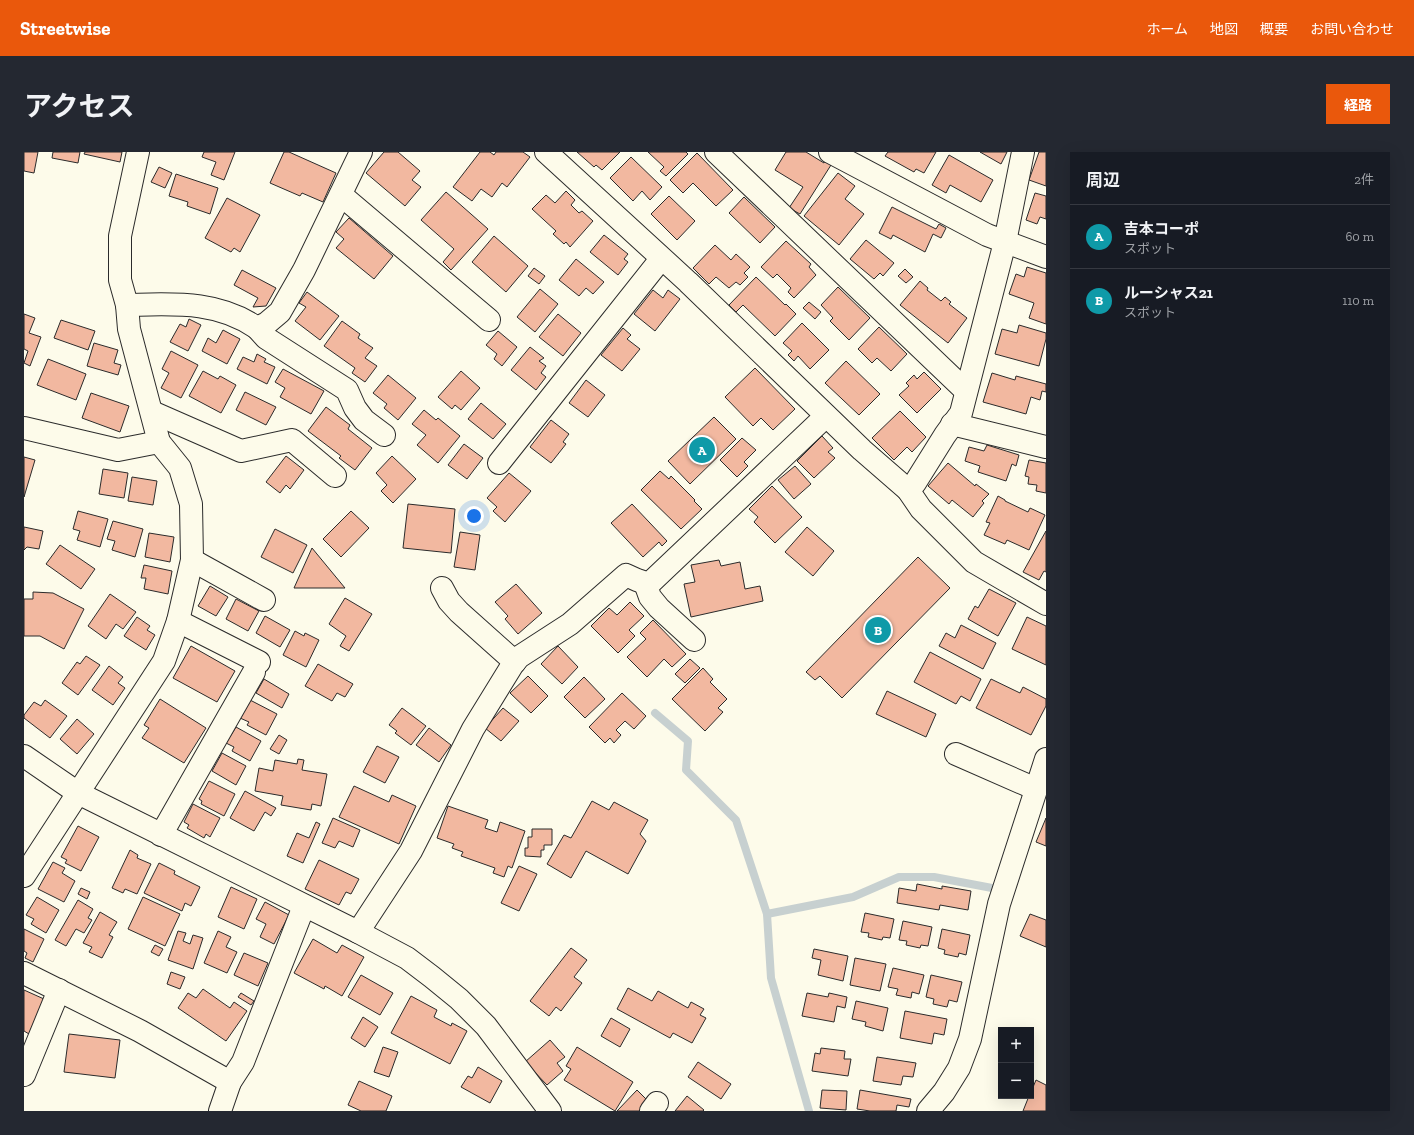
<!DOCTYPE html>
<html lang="ja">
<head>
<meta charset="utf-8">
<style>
  body { margin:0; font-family:"Zilla Slab","Noto Sans JP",serif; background:#242831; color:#f1f3f6 }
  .controls { position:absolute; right:12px; bottom:12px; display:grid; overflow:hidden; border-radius:0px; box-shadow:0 4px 16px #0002 }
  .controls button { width:36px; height:36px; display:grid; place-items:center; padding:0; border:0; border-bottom:1px solid #363941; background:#171b24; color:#f1f3f6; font:20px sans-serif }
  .you { position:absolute; left:450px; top:364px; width:14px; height:14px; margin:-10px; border:3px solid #fff; border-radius:50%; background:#1a73e8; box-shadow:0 0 0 6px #1a73e833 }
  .badge { display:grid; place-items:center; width:26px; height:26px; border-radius:50%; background:#ea580c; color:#fff; font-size:13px; font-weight:700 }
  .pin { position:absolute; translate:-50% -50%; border:2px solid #fff; box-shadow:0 1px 4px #0006 }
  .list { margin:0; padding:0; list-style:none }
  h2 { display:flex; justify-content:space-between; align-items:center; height:52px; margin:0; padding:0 16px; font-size:17px }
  h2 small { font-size:13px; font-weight:400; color:#9ea1a6 }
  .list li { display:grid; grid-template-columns:26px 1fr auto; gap:12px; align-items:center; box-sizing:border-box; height:64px; padding:0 16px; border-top:1px solid #363941 }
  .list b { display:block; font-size:15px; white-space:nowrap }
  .list p { margin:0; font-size:13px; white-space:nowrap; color:#9ea1a6 }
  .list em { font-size:13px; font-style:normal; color:#9ea1a6 }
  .map { position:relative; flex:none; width:1022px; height:959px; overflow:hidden; border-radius:0px }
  header { display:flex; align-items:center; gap:24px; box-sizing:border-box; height:56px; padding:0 20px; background:#ea580c; color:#fff }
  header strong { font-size:19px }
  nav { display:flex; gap:22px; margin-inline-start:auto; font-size:14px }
  .intro { display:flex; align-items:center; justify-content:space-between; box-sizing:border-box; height:96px; padding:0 24px }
  h1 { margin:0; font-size:28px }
  .button { padding:10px 18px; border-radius:0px; background:#ea580c; color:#fff; font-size:14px; font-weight:700 }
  main { display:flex; gap:24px; padding:0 24px }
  aside { flex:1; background:#171b24; border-radius:0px; box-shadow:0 4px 16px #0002 }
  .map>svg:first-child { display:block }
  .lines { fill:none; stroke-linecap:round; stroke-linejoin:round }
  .stream { stroke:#c7d0d0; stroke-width:8 }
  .building { fill:#f2b8a0; stroke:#2b2b2b }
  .minor-casing { stroke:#2b2b2b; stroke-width:24 }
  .minor { stroke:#fdfbea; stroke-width:22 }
</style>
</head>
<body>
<header>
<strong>Streetwise</strong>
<nav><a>ホーム</a><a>地図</a><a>概要</a><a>お問い合わせ</a></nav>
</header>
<div class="intro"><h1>アクセス</h1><a class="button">経路</a></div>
<main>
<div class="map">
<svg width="1022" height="959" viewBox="0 0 1022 959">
  <rect width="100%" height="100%" fill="#fdfbea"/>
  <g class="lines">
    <g class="stream">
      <path d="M631,561l33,28 -2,29 50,50 31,94 4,64 38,133"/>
      <path d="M743,762l86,-17 46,-20h35l58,11"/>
    </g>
  </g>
  <g class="building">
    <path d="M0,0h14l-4,21 -10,-2z"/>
    <path d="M29,0h27l-2,11 -26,-5z"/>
    <path d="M61,0h37l-2,10 -36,-8z"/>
    <path d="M180,0h31l-11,28 -13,-5 5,-13 -14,-5z"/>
    <path d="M260,0h5l47,21 -13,29 -21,-9 -2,3 -30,-13z"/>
    <path d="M360,0h14l22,19 -8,9 9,7 -16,19 -39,-33z"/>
    <path d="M456,0h10l4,3 2,-3h27l7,5 -23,30 -5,-4 -10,14 -11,-8 -9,12 -19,-14z"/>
    <path d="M553,0h43l-18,18 -6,-5 -2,2z"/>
    <path d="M624,0h38l2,2 -22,22 -6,-5 4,-4z"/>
    <path d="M762,0h20l18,11 1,-2 6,4 -31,49 -11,-6 14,-21 -28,-17z"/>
    <path d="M864,0h48l-12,21 -8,-4 -2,3 -29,-16z"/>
    <path d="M956,0h27l-6,12z"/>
    <path d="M1015,0h7v34l-17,-6z"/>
    <path d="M673,1l36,37 -17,16 -23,-23 -10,10 -13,-13z"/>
    <path d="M925,3l44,25 -12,22 -31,-17 -4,8 -14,-8z"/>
    <path d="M607,5l31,30 -12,13 -8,-9 -9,10 -23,-23z"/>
    <path d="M135,15l13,6 -7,15 -14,-6z"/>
    <path d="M814,21l17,13 -10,13 19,15 -25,31 -35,-29z"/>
    <path d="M152,22l42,14 -8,26 -23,-8 1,-4 -19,-6z"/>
    <path d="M542,39l9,9 -4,5 8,8 3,-2 11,10 -23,26 -4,-5 -2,2 -11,-10 3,-3 -24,-22 14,-14 9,8z"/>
    <path d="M422,40l42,37 -37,41 -8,-8 11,-13 -33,-29z"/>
    <path d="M1011,41l11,3v23l-6,-2 -3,7 -11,-4z"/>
    <path d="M645,44l26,25 -18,19 -26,-26z"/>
    <path d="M720,45l31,30 -15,16 -31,-30z"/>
    <path d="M203,46l33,17 -20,37 -6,-4 -3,4 -26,-14z"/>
    <path d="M868,55l44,22 3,-5 7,4 -5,10 -8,-4 -8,18 -32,-17 -2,4 -12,-6z"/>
    <path d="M325,66l44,38 -19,23 -38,-31 8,-9 -8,-7z"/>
    <path d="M580,83l24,19 -4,5 4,3 -10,13 -28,-23z"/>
    <path d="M470,84l34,30 -22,26 -34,-30z"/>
    <path d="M842,88l28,23 -11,13 -3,-3 -6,6 -24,-20z"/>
    <path d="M762,89l25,23 -2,3 7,8 -22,23 -6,-6 3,-4 -14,-14 -4,4 -12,-11z"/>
    <path d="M691,93l16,15 5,-6 14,13 -6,6 4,4 -8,8 -4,-3 -7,6 -13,-11 -7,7 -16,-16z"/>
    <path d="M552,107l28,23 -11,12 -7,-6 -7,8 -20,-16z"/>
    <path d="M1003,115l19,6v51l-17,-6 5,-15 -25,-9 7,-20 8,3z"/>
    <path d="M510,116l11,8 -6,8 -11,-8z"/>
    <path d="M881,117l8,8 -7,6 -8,-7z"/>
    <path d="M218,118l34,18 -10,18 -13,1 5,-9 -24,-13z"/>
    <path d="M732,125l29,28 1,-1 10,10 -21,22 -32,-31 -7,7 -7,-7z"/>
    <path d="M896,129l8,7 -1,2 14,11 4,-4 6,5 -2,2 18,14 -19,25 -48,-38z"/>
    <path d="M814,135l32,31 -21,22 -19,-19 3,-3 -12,-13z"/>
    <path d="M516,137l18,15 -23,28 -18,-15z"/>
    <path d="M629,138l10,8 5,-8 12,9 -25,32 -21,-17z"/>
    <path d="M283,140l32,24 -19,24 -25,-19 11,-14 -7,-4z"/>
    <path d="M785,150l12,10 -6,7 -12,-11z"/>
    <path d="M0,162l11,4 -6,15 12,4 -11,29 -6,-3 4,-12 -4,-2z"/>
    <path d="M534,162l23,19 -18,23 -24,-19z"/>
    <path d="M165,167l12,6 -13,26 -18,-9 10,-18 6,3z"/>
    <path d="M37,168l34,11 -7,19 -34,-12z"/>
    <path d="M318,169l18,13 -2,4 15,10 -8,10 12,8 -12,16 -13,-9 3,-5 -31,-22z"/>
    <path d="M778,171l27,27 -19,19 -12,-13 -4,5 -6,-6 4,-4 -9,-8z"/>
    <path d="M995,173l27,8v6l-7,27 -44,-12 7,-25 15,4z"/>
    <path d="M855,175l28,27 -16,17 -14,-13 -5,5 -14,-14z"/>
    <path d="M599,176l8,7 -4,4 13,10 -18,22 -21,-16z"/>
    <path d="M199,178l17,9 -13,25 -25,-13 6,-13 8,5z"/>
    <path d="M474,179l19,16 -15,19 -8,-7 3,-5 -11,-9z"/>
    <path d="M70,191l24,7 -4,13 7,2 -3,10 -31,-9z"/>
    <path d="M506,195l14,11 -5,3 7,5 -5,7 5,4 -10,13 -25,-20z"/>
    <path d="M147,199l27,14 -17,33 -20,-10 8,-15 -7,-4z"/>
    <path d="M233,202l9,5 -2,3 11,5 -8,17 -30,-15 6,-12 11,5z"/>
    <path d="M24,207l38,15 -10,26 -39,-15z"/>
    <path d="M822,209l34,33 -21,21 -34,-32z"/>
    <path d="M731,216l40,41 -22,21 -12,-12 -8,8 -28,-29z"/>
    <path d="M259,217l41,22 -13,23 -31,-17 5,-9 -10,-6z"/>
    <path d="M179,219l15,8 2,-3 16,9 -15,28 -32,-17z"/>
    <path d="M437,219l19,17 -19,22 -6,-5 -3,4 -14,-12z"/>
    <path d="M900,220l17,17 -24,24 -18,-18 10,-9 -3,-3 8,-8 3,4z"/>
    <path d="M968,221l23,7 1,-4 30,8v8l-4,-1 -2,9 -9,-3 -5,17 -43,-12z"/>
    <path d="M364,223l28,23 -18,22 -14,-12 3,-4 -14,-11z"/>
    <path d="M562,228l19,15 -17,22 -19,-14z"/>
    <path d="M221,240l31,15 -10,18 -30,-15z"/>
    <path d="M67,241l38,13 -9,26 -38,-14z"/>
    <path d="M457,251l25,21 -13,15 -25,-20z"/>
    <path d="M302,255l24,18 -2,4 24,19 -17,22 -16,-12 2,-2 -33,-25z"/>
    <path d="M400,258l12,10 2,-2 22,18 -22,27 -21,-18 9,-10 -14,-11z"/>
    <path d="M876,259l26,26 -14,15 -5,-5 -13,13 -22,-22z"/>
    <path d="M690,265l22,22 -46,45 -22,-23z"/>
    <path d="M527,268l18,14 -6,8 3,2 -15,19 -21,-16z"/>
    <path d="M798,284l11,12 -5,4 7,6 -21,20 -17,-17z"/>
    <path d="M718,286l14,12 -12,12 4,4 -11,11 -17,-17z"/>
    <path d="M440,292l19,14 -16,21 -19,-14z"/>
    <path d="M963,293l32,10 -3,11 -4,-2 -6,17 -28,-9 2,-6 -15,-5 4,-14 15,4z"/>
    <path d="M262,304l18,14 -14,19 -4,-4 -6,8 -14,-11z"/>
    <path d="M368,304l24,23 -23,24 -12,-12 6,-6 -11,-12z"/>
    <path d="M0,305l11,3 -11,37z"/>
    <path d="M1005,308l17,3v30l-10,-2 1,-6 -9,-1 1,-7 -4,-1z"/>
    <path d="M924,311l27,23 1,-2 13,10 -7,7 2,2 -11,14 -21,-17 -3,4 -21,-18z"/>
    <path d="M771,314l16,18 -17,15 -16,-19z"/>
    <path d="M79,317l25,4 -4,25 -25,-4z"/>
    <path d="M636,319l9,8 2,-3 24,24 -1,1 8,8 -21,20 -40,-39z"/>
    <path d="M485,321l22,18 -26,31 -12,-11 4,-4 -10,-9z"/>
    <path d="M108,325l25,4 -4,24 -25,-4z"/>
    <path d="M748,334l30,31 -27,26 -21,-21 4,-5 -9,-8z"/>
    <path d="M974,344l7,4v1l23,11 2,-4 15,7 -16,35 -22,-10 -2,4 -21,-9 6,-12 -4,-1z"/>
    <path d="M384,352l47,5 -4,44 -48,-5z"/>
    <path d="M608,352l35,37 -5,5 -3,-4 -16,15 -32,-34z"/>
    <path d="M54,359l30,8 -8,28 -23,-7 3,-9 -7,-2z"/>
    <path d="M327,359l18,17 -28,29 -18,-18z"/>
    <path d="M89,369l30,8 -8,28 -23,-7 3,-9 -8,-2z"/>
    <path d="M0,375l19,4 -4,18 -12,-2 -3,3z"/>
    <path d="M783,375l27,24 -21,25 -28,-24z"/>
    <path d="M251,377l32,16 -14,28 -32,-16z"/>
    <path d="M1022,379v41l-2,-1 -5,9 -16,-8z"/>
    <path d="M436,380l20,3 -5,35 -21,-3z"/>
    <path d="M125,381l25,4 -4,25 -25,-5z"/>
    <path d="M36,393l35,24 -14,20 -35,-25z"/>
    <path d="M288,396l33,40h-51z"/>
    <path d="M894,405l32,31 -108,110 -22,-22 -5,4 -9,-8z"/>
    <path d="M695,408l2,6 19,-4 5,27 15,-3 3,15 -72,16 -7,-33 11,-2 -4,-17z"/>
    <path d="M120,413l28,6 -4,23 -24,-5 2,-11h-5z"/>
    <path d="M492,432l26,29 -24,21 -13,-15 3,-3 -13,-14z"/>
    <path d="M186,434l18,11 -12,19 -18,-10z"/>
    <path d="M965,437l27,14 -18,33 -30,-17 7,-13 3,2z"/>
    <path d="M9,440l20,1 31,16 -20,40 -24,-13h-16v-37h9z"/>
    <path d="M86,442l26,18 -13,17 -7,-5 -10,15 -18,-13z"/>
    <path d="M321,446l27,16 -23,37 -9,-5 6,-10 -17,-12z"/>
    <path d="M212,447l23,12 -11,20 -22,-12z"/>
    <path d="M606,450l14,14 -15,14 6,6 -17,17 -27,-27 18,-18 8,7z"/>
    <path d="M241,464l25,14 -10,17 -24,-14z"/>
    <path d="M113,465l13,9 -3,4 8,5 -9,15 -22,-14z"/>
    <path d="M1003,465l19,9v39l-34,-16z"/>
    <path d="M629,468l33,34 -14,13 -8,-8 -17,18 -20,-20 19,-18 -6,-6z"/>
    <path d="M937,473l35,18 -13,26 -44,-23 7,-13 9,5z"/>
    <path d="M271,479l9,5 1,-3 14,7 -13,27 -23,-12z"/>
    <path d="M167,494l44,25 -18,31 -44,-24z"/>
    <path d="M534,494l20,21 -16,17 -21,-20z"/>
    <path d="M906,500l51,27 -11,22 -9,-5 -5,8 -42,-22z"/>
    <path d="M62,504l14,9 -22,30 -16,-12 15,-21 3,2z"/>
    <path d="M666,507l10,9 -15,15 -10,-9z"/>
    <path d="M294,512l35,20 -8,13 -8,-4 -5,8 -27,-15z"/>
    <path d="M85,514l14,11 -5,6 7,5 -12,17 -21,-15z"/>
    <path d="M679,516l10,11 -3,3 17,17 -9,9 5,4 -18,19 -33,-32z"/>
    <path d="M504,524l20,20 -17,17 -21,-20z"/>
    <path d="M560,525l21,22 -20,19 -21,-21z"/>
    <path d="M240,527l25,15 -7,14 -26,-15z"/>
    <path d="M967,527l29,14 3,-6 23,12v7l-15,29 -55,-27z"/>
    <path d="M863,539l49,23 -10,23 -50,-23z"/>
    <path d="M598,541l24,23 -12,13 -9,-8 -9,9 5,5 -7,8 -4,-5 -5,5 -16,-16z"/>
    <path d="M136,547l46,29 -22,35 -42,-25 7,-10 -5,-3z"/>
    <path d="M21,548l22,16 -17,22 -26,-20v-3l10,-13 7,4z"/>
    <path d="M226,548l27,14 -11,21 -19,-10 2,-3 -9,-4z"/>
    <path d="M378,556l24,18 -15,19 -16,-12 2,-2 -8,-6z"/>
    <path d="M479,556l16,13 -18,20 -16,-13z"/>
    <path d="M53,567l17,15 -17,20 -17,-15z"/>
    <path d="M212,575l25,14 -11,20 -18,-10 2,-4 -8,-4z"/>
    <path d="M405,576l22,17 -12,17 -23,-17z"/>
    <path d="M255,583l8,5 -8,14 -9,-5z"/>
    <path d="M353,594l22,11 -14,26 -22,-11z"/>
    <path d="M198,601l24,13 -10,19 -24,-14z"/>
    <path d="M274,607l6,1 -2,10 25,4 -6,32 -9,-2 -1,6 -30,-5 2,-9 -28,-5 4,-23 14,3 2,-11 22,4z"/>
    <path d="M185,629l26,13 -11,22 -23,-12 1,-3 -3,-2z"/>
    <path d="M330,634l35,16 3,-7 24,11 -17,38 -60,-27z"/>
    <path d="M221,639l31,17 -5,8 -6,-4 -11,19 -24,-13z"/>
    <path d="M568,649l17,9 5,-8 34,18 -8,14 6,7 -18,33 -42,-23 -15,27 -24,-14 17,-29 7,3z"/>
    <path d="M169,652l27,14 -10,19 -4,-3 -2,4 -17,-10 2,-3 -5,-3z"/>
    <path d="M424,654l40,14 -3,8 12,4 3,-10 25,9 -13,37 -4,-2 -4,11 -11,-4 2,-5 -34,-12 2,-4 -11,-4 2,-4 -17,-6z"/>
    <path d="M309,666l27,12 -7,17 -14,-6 -4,7 -13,-5z"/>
    <path d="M1022,666v28l-10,-4z"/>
    <path d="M292,670l4,2 -17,39 -16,-7 10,-23 12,5z"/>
    <path d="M54,674l21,11 -18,34 -16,-8 2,-3 -6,-3z"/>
    <path d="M508,677h20v16h-8v5h-3v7l-16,-1v-8h3v-11h4z"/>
    <path d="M106,698l8,5 -1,3 14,6 -14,30 -12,-5 -2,4 -11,-5z"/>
    <path d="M295,708l40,19 -8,15 -5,-2 -7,13 -34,-16z"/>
    <path d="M29,710l12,6 -3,5 13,8 -11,21 -26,-13z"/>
    <path d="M135,711l16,8 -1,3 26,13 -9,19 -6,-3 -3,8 -38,-18z"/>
    <path d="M495,714l18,8 -18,37 -18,-8z"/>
    <path d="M893,732l25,5v-3l29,5 -3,19 -28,-5 -1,5 -42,-7 2,-15 17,3z"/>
    <path d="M207,735l26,12 -13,30 -26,-12z"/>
    <path d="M57,736l9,4 -3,7 -9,-5z"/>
    <path d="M13,745l22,13 -13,23 -15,-9 3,-5 -8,-4z"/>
    <path d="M119,745l37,17 -15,32 -37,-17z"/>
    <path d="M54,748l15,9 -5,9 4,2 -8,13 -8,-4 -10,17 -11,-6z"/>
    <path d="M241,750l24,13 -15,29 -14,-7 6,-13 -10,-5z"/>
    <path d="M76,760l17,10 -8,13 4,2 -11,21 -13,-6 3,-5 -9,-4z"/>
    <path d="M841,761l29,6 -4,19 -7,-1 -1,3 -14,-3 1,-4 -8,-1z"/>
    <path d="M1006,762l16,6v27l-26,-11z"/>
    <path d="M879,769l29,6 -4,19 -7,-1 -1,3 -14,-3 1,-4 -8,-1z"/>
    <path d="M0,777l20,10 -11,23 -8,-4 2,-5 -3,-2z"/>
    <path d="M918,777l28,6 -4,20 -7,-2 -1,4 -14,-3 1,-4 -7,-2z"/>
    <path d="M154,779l8,2 -3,8 7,3 3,-9 10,3 -10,31 -25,-9z"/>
    <path d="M194,779l13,6 -5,10 11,5 -10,21 -23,-10z"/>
    <path d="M289,787l24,14 5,-8 22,12 -22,39 -17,-10 -1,3 -30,-16z"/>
    <path d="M131,793l8,4 -4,7 -8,-4z"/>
    <path d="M547,796l16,12 -13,17 8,6 -21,28 -5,-4 -7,9 -19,-15z"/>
    <path d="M790,797l34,7 -5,25 -25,-6 3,-15 -9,-2z"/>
    <path d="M220,801l24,10 -10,23 -24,-11z"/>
    <path d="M831,806l31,6 -6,27 -30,-6z"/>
    <path d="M869,816l31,7 -5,19 -7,-2 -1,6 -15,-3 2,-6 -10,-2z"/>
    <path d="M147,820l14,5 -5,12 -13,-5z"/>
    <path d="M337,823l32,18 -13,22 -32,-18z"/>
    <path d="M907,823l31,7 -5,20 -8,-2 -2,7 -14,-3 1,-5 -8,-2z"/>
    <path d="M604,836l24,13 6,-10 30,17 3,-6 13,7 -4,6 6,3 -14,25 -19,-10 -3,5 -53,-29z"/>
    <path d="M179,837l27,19 4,-6 13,9 -21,30 -48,-33 10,-15 8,5z"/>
    <path d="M0,838l20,9 -15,35 -5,-3z"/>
    <path d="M217,841l13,8 -3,4 -13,-8z"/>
    <path d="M783,841l21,4 1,-4 18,4 -2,11 -8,-2 -3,16 -32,-6z"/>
    <path d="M387,844l26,14 -3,7 17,9 1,-3 15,8 -17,33 -59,-31z"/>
    <path d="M832,849l32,7 -5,23 -18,-5 1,-4 -14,-3z"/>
    <path d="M881,859l42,8 -3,16 -10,-2 -2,11 -32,-6z"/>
    <path d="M339,865l15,10 -13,20 -14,-9z"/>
    <path d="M587,866l19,11 -10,18 -19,-11z"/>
    <path d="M45,882l51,6 -5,38 -51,-6z"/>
    <path d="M526,888l15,17 -8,6 6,8 -16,14 -22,-23z"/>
    <path d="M359,895l15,5 -9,25 -15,-5z"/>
    <path d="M553,895l56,35 -18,29 -51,-31 7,-11 -5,-3z"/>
    <path d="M797,896l24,3 -1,8h7l-3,17 -36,-5 3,-18 5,1z"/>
    <path d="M853,905l39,6 -3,14 -10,-1 -2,9 -28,-4z"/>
    <path d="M674,910l33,22 -10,15 -33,-22z"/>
    <path d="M454,915l24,14 -12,22 -29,-16 7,-11 4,2z"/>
    <path d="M1012,928l10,5v26h-23l6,-15h2v-4z"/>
    <path d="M335,929l33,15 -6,15h-25l-13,-6z"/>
    <path d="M613,938l11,11 -9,10h-22z"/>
    <path d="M798,938l25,1 -1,19 -26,-2z"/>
    <path d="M836,938l51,9 -2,8 -12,-2 -1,6h-26l-13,-2z"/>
    <path d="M663,944l17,14 -1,1h-28z"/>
  </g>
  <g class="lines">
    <defs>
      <g id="minor">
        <path d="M522,0l142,130 174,168 46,40 13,19 53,53 72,42"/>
        <path d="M692,0l250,239"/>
        <path d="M806,0l157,83 59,22"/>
        <path d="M317,43l148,125"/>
        <path d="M103,153c46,-1 90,-5 130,23l10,-5 13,-11 24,-42 57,-118"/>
        <path d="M233,176l9,10 81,52 8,18 9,12 20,15"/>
        <path d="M128,260l89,39 51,-11 43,36"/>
        <path d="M928,272l94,23"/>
        <path d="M0,276l94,22 41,-8"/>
        <path d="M475,311l162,-204"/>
        <path d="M884,338l7,-7 30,-48 16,-22 44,-171 18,-90"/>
        <path d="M168,408l72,40"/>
        <path d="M621,431l5,14 9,11 35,32"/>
        <path d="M418,436l7,13 10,11 56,50"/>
        <path d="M154,469l81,41"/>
        <path d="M932,602l80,35"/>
        <path d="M0,604l54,37 280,139 49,26 25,19 27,22 27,27 64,85"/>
        <path d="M137,683l93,-163"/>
        <path d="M0,724l140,-215 14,-40 14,-61 -1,-56 -11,-36 -21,-26 -30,-113 -2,-24 -7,-25v-44l18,-84"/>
        <path d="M334,780l53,-81 62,-122 40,-65 6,-7 51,-33 56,-49 11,5 12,4 177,-168"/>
        <path d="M0,821l116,58 90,51"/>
        <path d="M0,923l35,-85"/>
        <path d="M196,959l10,-29 13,-20 61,-156"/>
        <path d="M627,959l6,-8"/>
        <path d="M904,959l16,-19 15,-24 11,-29 29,-135 47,-145"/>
      </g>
    </defs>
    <use href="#minor" class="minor-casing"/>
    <use href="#minor" class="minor"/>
  </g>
</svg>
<div class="controls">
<button>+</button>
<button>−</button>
</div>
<div class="you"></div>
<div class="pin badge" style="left:678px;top:298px;background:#0f9aa8">A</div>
<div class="pin badge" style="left:854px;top:478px;background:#0f9aa8">B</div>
</div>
<aside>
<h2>周辺<small>2件</small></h2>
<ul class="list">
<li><span class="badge" style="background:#0f9aa8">A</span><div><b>吉本コーポ</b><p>スポット</p></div><em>60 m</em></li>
<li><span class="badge" style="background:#0f9aa8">B</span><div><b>ルーシャス21</b><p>スポット</p></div><em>110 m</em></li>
</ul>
</aside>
</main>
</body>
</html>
